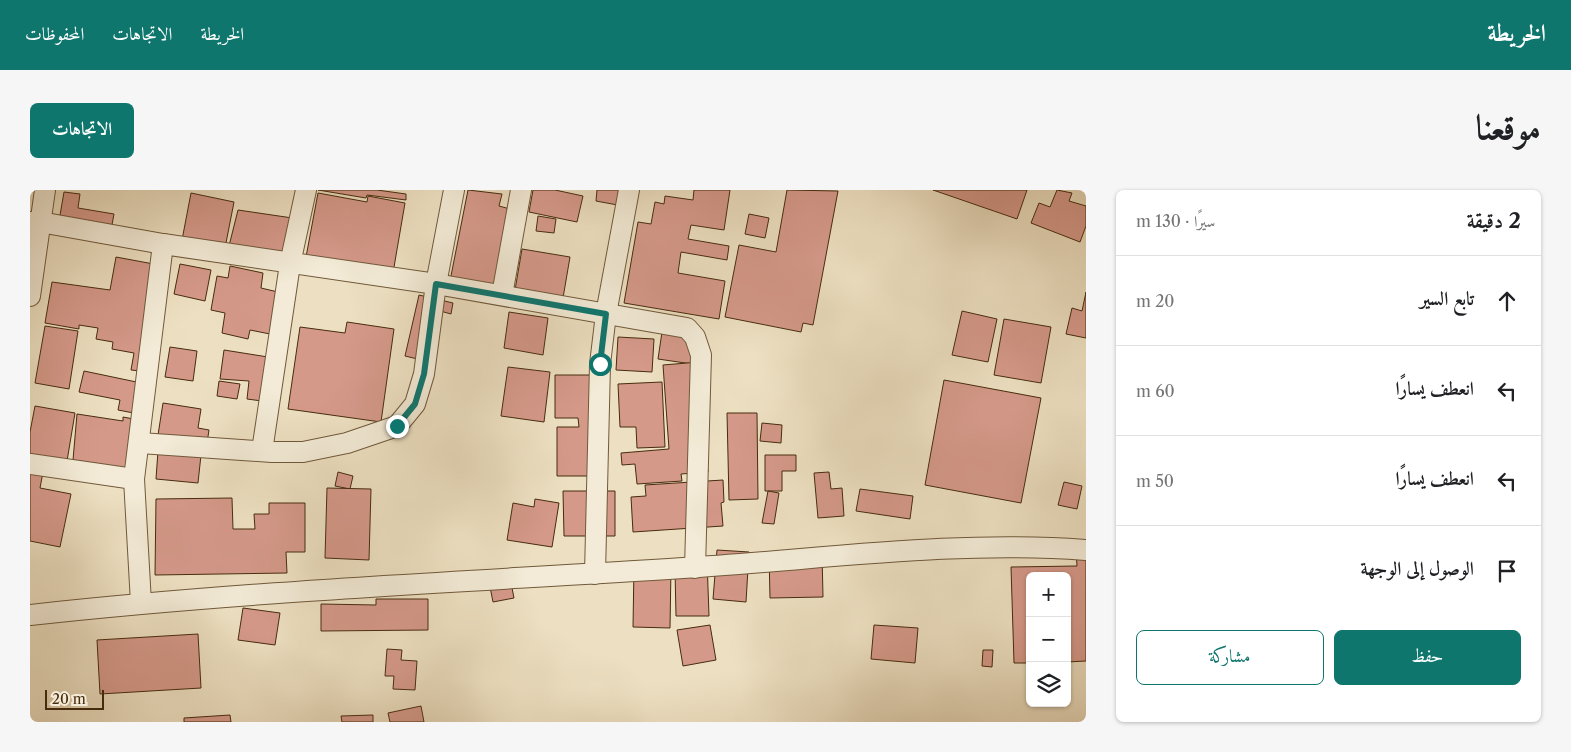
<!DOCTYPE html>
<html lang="ar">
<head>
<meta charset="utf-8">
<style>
  body { margin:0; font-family:"Libre Caslon Text",Amiri,serif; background:#f6f6f6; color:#202124; direction:rtl }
  .controls { position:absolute; right:15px; bottom:15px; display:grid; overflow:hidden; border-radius:8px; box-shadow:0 1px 4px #0004 }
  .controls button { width:45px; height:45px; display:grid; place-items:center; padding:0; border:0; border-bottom:1px solid #e0e0e0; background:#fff; color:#202124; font:25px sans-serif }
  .scale { position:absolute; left:15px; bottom:12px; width:59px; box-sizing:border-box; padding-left:5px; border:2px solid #462c0d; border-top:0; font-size:14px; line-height:18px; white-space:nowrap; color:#462c0d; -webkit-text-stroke:4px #f3ebd7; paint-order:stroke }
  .stop { position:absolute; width:15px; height:15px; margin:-11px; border:4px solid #0f766e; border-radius:50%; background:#fff }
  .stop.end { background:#0f766e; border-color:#fff; box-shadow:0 1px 5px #0008 }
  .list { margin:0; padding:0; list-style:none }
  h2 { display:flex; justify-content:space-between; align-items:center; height:65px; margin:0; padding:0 20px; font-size:21px }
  h2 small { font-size:16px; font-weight:400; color:#757577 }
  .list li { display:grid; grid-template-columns:32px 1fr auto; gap:15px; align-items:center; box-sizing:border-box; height:90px; padding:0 20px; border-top:1px solid #e0e0e0 }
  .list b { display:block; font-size:19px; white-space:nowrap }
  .list em { font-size:16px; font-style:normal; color:#757577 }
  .actions { display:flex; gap:10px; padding:15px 20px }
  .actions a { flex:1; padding:11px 0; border:1px solid #0f766e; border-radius:8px; text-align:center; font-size:18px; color:#0f766e }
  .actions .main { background:#0f766e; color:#fff }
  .icon { flex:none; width:28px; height:28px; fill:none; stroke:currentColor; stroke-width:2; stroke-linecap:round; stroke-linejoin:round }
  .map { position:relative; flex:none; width:1056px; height:532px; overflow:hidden; direction:ltr; border-radius:8px }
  header { display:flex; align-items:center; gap:30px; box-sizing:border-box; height:70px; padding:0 25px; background:#0f766e; color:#fff }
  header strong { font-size:24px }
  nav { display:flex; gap:28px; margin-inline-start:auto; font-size:18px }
  .intro { display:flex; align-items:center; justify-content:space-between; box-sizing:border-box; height:120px; padding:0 30px }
  h1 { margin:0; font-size:35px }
  .button { padding:12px 22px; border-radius:8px; background:#0f766e; color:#fff; font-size:18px; font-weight:700 }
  main { display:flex; gap:30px; padding:0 30px }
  aside { flex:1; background:#fff; border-radius:8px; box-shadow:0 1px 4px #0004 }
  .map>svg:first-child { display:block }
  .building { fill:#d5998a; stroke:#462c0d }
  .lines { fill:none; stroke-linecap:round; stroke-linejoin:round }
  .minor-casing { stroke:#70593a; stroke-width:22 }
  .minor { stroke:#f3ebd7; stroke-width:20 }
  .route { stroke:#0f766e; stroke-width:6 }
</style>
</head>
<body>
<header>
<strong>الخريطة</strong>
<nav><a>الخريطة</a><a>الاتجاهات</a><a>المحفوظات</a></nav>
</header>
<div class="intro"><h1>موقعنا</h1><a class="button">الاتجاهات</a></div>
<main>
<aside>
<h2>2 دقيقة<small>سيرًا · 130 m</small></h2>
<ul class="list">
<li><svg class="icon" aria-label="ahead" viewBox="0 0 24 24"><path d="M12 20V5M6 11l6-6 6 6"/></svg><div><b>تابع السير</b></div><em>20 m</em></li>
<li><svg class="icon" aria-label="left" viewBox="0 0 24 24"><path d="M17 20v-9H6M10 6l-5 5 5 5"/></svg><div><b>انعطف يسارًا</b></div><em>60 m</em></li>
<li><svg class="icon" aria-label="left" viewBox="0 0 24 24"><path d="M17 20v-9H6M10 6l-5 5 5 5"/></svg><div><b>انعطف يسارًا</b></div><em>50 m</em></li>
<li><svg class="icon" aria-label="arrive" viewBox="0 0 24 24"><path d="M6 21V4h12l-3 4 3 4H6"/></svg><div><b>الوصول إلى الوجهة</b></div></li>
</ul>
<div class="actions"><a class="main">حفظ</a><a>مشاركة</a></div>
</aside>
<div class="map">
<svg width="1056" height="532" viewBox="0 0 1056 532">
  <rect width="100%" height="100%" fill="#ede0c2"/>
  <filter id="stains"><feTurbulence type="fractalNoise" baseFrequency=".004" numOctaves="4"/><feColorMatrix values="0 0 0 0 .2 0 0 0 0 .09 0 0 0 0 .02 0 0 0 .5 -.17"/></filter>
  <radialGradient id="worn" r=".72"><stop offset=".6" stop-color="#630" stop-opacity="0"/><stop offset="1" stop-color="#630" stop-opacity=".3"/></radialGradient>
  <g class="building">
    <path d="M288,0h59l29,4v6l-39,-5 -1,3z"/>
    <path d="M438,0l34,4 -3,12 11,3 -16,81 -44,-9z"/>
    <path d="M503,0h22l28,6 -6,26 -48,-10z"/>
    <path d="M567,0h29l-3,16 -27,-5z"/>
    <path d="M664,0h36l-6,40 -33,-5 -3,14 41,7 -2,14 -46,-8 -3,21 47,8 -6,38 -95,-16 14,-81 13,2 4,-22 9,2 1,-8 28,4z"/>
    <path d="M757,0l51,1 -25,134 -10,-2 -2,9 -76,-15 14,-72 37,7z"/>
    <path d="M903,0h94l-10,29z"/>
    <path d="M1027,0l15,3 -3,8 17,5v20l-6,16 -49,-19 8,-20 11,4z"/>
    <path d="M34,2l16,2 -2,14 36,6 -3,16 -52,-9z"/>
    <path d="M161,3l43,9 -9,46 -43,-8z"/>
    <path d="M288,3l49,9 1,-6 37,7 -12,70 -87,-16z"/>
    <path d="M208,20l68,10 -6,37 -71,-11z"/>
    <path d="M719,24l20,4 -4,20 -20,-4z"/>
    <path d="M508,26l18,3 -2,14 -18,-2z"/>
    <path d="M492,59l48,8 -7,41 -48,-8z"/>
    <path d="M86,67l43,8 -18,106 -10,-1 3,-17 -22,-4 1,-7 -17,-3 2,-11 -19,-3v4l-34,-6 7,-41 58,8z"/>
    <path d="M150,74l31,6 -6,31 -31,-7z"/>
    <path d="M200,76l33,7 -2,15 17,4 -8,42 -20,-4 -2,9 -26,-6 3,-20 -14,-3 6,-34 11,2z"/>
    <path d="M1056,102v46l-20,-4 6,-26 10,3z"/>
    <path d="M389,105l34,8 -2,11 -18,-5 -7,52 -21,-5z"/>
    <path d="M932,121l35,8 -9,43 -36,-7z"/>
    <path d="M479,122l39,6 -5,37 -39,-7z"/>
    <path d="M974,129l47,8 -10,56 -47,-8z"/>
    <path d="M317,132l47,7 -13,93 -93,-13 12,-82 45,6z"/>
    <path d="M15,136l33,5 -9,58 -34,-6z"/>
    <path d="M632,142l34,5 -4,27 -34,-5z"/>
    <path d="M588,147l36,2 -2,33 -36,-2z"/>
    <path d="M140,157l27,4 -4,30 -28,-4z"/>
    <path d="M194,160l44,7 -6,44 -15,-2 2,-18 -29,-2z"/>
    <path d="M669,172l9,110 -27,2 1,7 -45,3 -2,-20 -13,1 -1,-12 48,-4 -6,-84z"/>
    <path d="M478,177l42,5 -6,50 -43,-6z"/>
    <path d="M54,181l62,13 -7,30 -21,-4 2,-10 -41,-8z"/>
    <path d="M525,185h39l-2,101h-35v-49h22l-1,-9h-23z"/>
    <path d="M914,190l97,18 -20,105 -96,-18z"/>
    <path d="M189,191l21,3 -3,15 -20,-3z"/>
    <path d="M632,192l3,65 -28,1 -1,-21h-16l-2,-43z"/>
    <path d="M133,213l38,6 -3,19 11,2 -2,13 -49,-8z"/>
    <path d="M5,216l40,7 -8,48 -37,-6v-23z"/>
    <path d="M697,223h30l1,86 -29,1z"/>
    <path d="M47,224l46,7v-4l16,3 -7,49 -59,-9z"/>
    <path d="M732,233l20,2 -1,18 -21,-2z"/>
    <path d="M128,261l43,4 -3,28 -42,-4z"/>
    <path d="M735,265h31v16h-14v20h-17z"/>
    <path d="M0,279l13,3 -3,16 31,6 -11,53 -30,-6z"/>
    <path d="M308,282l15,4 -3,13 -15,-3z"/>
    <path d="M799,282l2,17 11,-1 2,28 -26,2 -4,-45z"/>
    <path d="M693,290l1,22 -3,1 2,23 -90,6 -2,-35 15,-1 -1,-11z"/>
    <path d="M1034,292l18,4 -5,23 -19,-4z"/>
    <path d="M297,298l44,1 -2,71 -44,-2z"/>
    <path d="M830,299l53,7 -3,23 -54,-8z"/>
    <path d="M533,301h52v45h-51z"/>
    <path d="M738,301l11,2 -5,31 -12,-1z"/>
    <path d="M202,308l1,31h22l-1,-15h15v-11h36v49h-19l1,21 -132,2 1,-76z"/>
    <path d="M505,309l24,4 -7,44 -45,-7 6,-37 21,4z"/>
    <path d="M687,360l32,2 -3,50 -33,-3z"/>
    <path d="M1046,360h10v111l-19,1v-86h-37v87h-16l-3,-96 66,-1z"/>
    <path d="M792,363l1,44 -53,1 -1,-44z"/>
    <path d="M677,369l2,57h-33l-1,-46z"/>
    <path d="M604,376l37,1 -1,61 -37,-1z"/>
    <path d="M481,393l3,15 -21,4 -3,-15z"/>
    <path d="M346,409h52v31l-107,1v-27l55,1z"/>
    <path d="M213,418l37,5 -5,32 -37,-5z"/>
    <path d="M680,435l6,35 -33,6 -6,-36z"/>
    <path d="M844,435l44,3 -3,35 -44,-4z"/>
    <path d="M168,444l3,54 -101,6 -3,-54z"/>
    <path d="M357,459l15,1 -1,10 16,1 -2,29 -22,-1 1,-13h-9z"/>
    <path d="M953,460h10l-1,17 -10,-1z"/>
    <path d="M391,516l3,16h-34l-2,-9z"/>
    <path d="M200,525l1,7h-47v-4z"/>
    <path d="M343,525v7h-31l-1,-6z"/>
  </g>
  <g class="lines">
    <defs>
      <g id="minor">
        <path d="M0,32h10l123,22 273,40 251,44 8,9 6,18 -6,213"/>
        <path d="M472,105l19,-105"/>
        <path d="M0,106l15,-106"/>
        <path d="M110,253l132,9h31l44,-9 50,-17 18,-22 9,-30 12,-90 18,-94"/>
        <path d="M232,261l28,-187 16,-74"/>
        <path d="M0,274l104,15"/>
        <path d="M565,384l5,-210 6,-50 23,-124"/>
        <path d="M111,413l-7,-124 29,-235"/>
        <path d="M0,425c217,-24 435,-33 653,-47 134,-8 268,-28 403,-18"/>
      </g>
    </defs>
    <use href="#minor" class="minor-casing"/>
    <use href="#minor" class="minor"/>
  </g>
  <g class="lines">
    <path class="route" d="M367,236l18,-22 9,-30 12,-90 170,30 -6,50"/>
  </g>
  <rect width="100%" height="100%" filter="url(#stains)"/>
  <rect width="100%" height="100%" fill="url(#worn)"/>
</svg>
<div class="controls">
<button>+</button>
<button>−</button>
<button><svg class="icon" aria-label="layers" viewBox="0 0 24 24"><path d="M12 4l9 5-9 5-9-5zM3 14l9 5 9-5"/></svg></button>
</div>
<div class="scale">20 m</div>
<div class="stop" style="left:570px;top:174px"></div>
<div class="stop end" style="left:367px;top:236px"></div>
</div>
</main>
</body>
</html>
